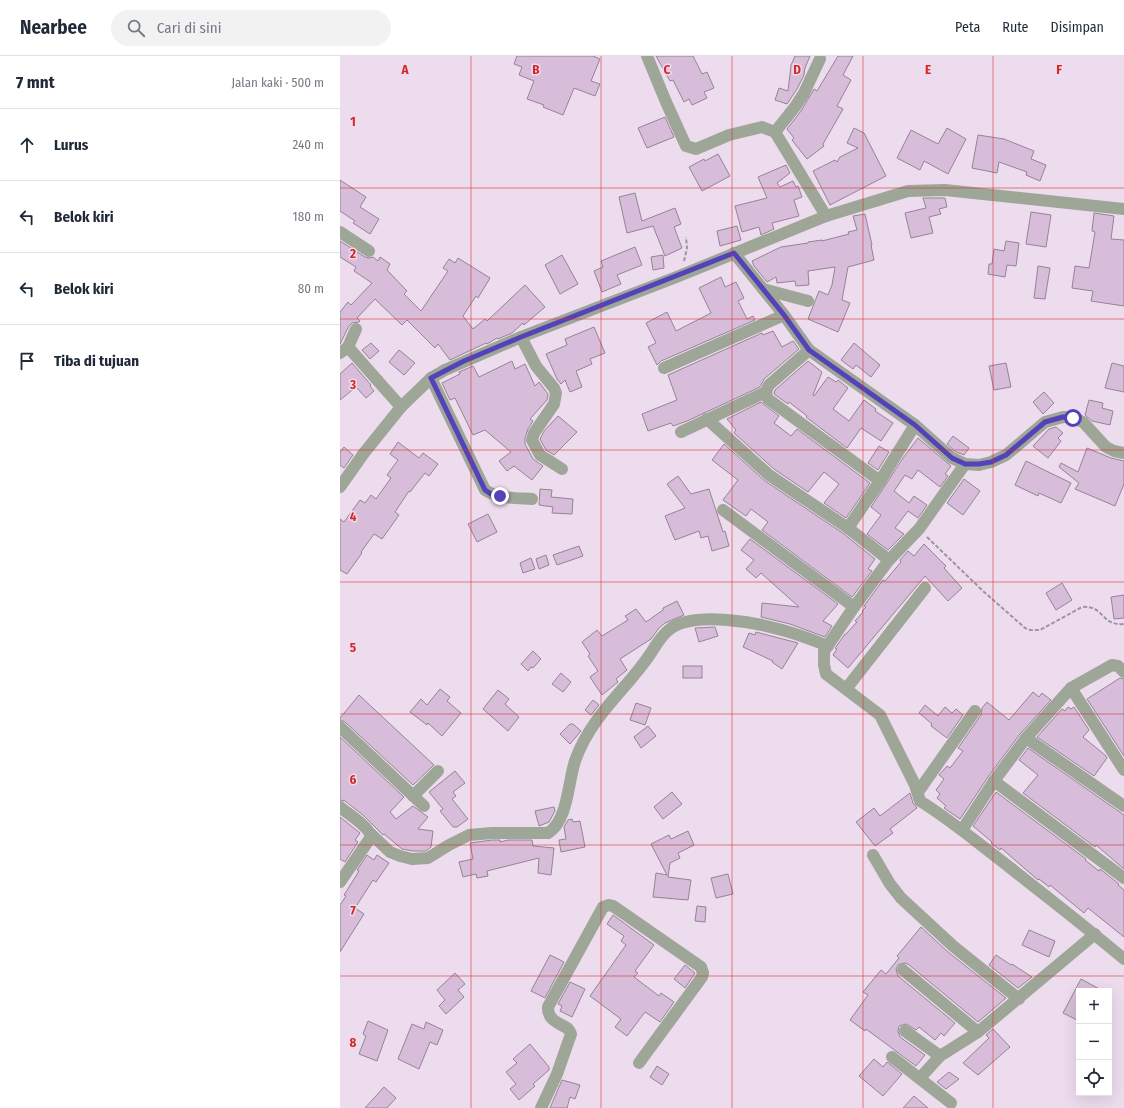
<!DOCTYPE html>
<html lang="id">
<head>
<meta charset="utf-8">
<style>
  body { margin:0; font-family:"Fira Sans Condensed",sans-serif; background:#f2f2f3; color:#1f2937 }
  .controls { position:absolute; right:12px; bottom:12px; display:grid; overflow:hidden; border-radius:0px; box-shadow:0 4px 16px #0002 }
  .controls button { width:36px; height:36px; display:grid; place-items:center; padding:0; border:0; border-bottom:1px solid #e0e1e3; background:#fff; color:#1f2937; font:20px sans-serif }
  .stop { position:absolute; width:12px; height:12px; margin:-9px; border:3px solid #5541b8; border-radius:50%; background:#fff }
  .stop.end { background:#5541b8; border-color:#fff; box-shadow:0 1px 4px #0008 }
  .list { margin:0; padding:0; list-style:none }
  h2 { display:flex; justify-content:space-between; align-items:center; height:52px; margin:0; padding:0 16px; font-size:17px }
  h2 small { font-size:13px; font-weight:400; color:#747a83 }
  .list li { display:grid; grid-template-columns:26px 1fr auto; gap:12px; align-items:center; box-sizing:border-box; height:72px; padding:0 16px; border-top:1px solid #e0e1e3 }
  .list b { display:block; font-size:15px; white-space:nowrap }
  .list em { font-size:13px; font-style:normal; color:#747a83 }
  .icon { flex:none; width:22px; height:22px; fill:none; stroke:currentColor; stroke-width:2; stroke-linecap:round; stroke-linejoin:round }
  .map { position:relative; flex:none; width:784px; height:1052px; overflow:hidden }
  header { display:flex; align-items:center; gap:24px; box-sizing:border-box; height:56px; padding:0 20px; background:#fff; border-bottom:1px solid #e0e1e3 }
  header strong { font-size:19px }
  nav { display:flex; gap:22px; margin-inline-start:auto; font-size:14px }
  .search { width:280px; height:36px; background:#f2f2f3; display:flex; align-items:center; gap:10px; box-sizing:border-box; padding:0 14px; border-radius:22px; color:#747a83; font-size:15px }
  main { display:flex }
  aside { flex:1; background:#fff }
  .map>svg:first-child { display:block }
  .building { fill:#d7bdd9; stroke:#948495 }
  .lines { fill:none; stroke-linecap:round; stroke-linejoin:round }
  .path { stroke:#a194a1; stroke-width:2; stroke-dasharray:4 2; stroke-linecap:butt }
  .minor { stroke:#9ea698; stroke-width:12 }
  .route { stroke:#5541b8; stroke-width:5 }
  .grid { fill:none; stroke:#d62828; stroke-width:1; stroke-opacity:0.55 }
  .grid-label { font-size:13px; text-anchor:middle; font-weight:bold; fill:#d62828; stroke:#eddcee; stroke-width:3; stroke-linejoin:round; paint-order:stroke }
</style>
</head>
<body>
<header>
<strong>Nearbee</strong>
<div class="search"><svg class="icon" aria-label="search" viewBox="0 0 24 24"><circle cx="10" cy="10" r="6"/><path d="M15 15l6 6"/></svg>Cari di sini</div>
<nav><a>Peta</a><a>Rute</a><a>Disimpan</a></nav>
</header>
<main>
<aside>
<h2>7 mnt<small>Jalan kaki · 500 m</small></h2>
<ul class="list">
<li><svg class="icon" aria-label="ahead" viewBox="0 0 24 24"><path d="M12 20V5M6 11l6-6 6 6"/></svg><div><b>Lurus</b></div><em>240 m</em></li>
<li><svg class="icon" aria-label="left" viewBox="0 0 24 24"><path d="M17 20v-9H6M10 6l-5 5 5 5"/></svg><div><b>Belok kiri</b></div><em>180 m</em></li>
<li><svg class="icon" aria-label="left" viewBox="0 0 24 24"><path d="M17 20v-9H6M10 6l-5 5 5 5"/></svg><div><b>Belok kiri</b></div><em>80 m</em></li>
<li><svg class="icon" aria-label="arrive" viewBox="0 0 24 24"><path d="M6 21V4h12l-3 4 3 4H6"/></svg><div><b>Tiba di tujuan</b></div></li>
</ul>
</aside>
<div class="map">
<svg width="784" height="1052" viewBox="0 0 784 1052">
  <rect width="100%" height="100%" fill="#eddcee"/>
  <g class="building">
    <path d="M177,0h76l7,3 -9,22 9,3 -5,12 -21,-8 -11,27 -20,-8 1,-2 -17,-6 7,-18 -15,-6 3,-8 -8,-3z"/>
    <path d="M316,0h37l9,18 5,-2 7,16 -10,4 3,6 -15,7 -3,-6 -5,3 -11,-22 -3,1z"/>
    <path d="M455,0h15l-5,12 -1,7 -7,14 -10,15 -12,-4 4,-12 9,3 3,-26z"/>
    <path d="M498,0h15l-10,19 8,5 -14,26 6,3 -20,35 1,2 -17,13 -15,-19 2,-2 -7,-9 14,-18 13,-22 3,2z"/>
    <path d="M325,61l9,20 -27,11 -9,-20z"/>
    <path d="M514,72l10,5 22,43 -56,29 -17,-34 22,-11 2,2 3,-5 18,-9 -11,-5z"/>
    <path d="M607,72l19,11 -18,35 -24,-13 -4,9 -23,-12 14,-28 27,14z"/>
    <path d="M638,79l26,4 30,12 -3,8 15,6 -6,16 -14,-6 1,-3 -28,-10 -2,11 -25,-5z"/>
    <path d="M378,98l12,22 -28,15 -13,-24 15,-8 1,2z"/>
    <path d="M446,109l4,8 -13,10 3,4 13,-6 3,6 2,-1 4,11 -8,3 5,16 -27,7 2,6 -13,6 -2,-8 -17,5 -7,-26 32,-8 -9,-21z"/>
    <path d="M0,124l26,17 -6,10 19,12 -9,15 -17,-11 2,-2 -15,-10z"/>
    <path d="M295,137l7,28 33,-13 6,16 -7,3 8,21 -17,8 -12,-30 -26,7 -8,-36z"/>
    <path d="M583,142h22l2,9 -8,2 2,5 -12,3 4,16 -22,5 -6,-25 21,-5z"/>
    <path d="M691,156l20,3 -5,32 -20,-3z"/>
    <path d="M754,157l20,3 -3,23 13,1v66l-33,-5 2,-10 -21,-3 3,-22 14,2 6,-36 -3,-1z"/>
    <path d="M525,158l7,31h-1l3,15 -26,7 -6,33 8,3 -12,29 -30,-13 11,-28 9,4 4,-10 3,-18 -27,4 1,14 -13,1 -1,-5 -18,2 -1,-6 -9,5 -13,-16 -2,-5 29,-14 27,-4v-1l14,-2v1l27,-7 -1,-2 9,-2 -4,-14z"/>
    <path d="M397,170l4,14 -21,6 -3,-15z"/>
    <path d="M0,185l25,16 4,1 4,-1 5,4 2,-4 10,7 -3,6 20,21 -3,3 17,17 27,-40 -5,-3 6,-9 6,4 3,-5 32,20 -12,20 -2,-2 -13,20 10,13 12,-10 2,2 38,-36 20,22 -21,18 -1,-2 -11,10 -14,6 -1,-1 -10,6 -1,-1 -36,17 -12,-16 -3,4 -28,-28 -5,5 -27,-26 -18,19 3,3 -1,1 -7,1 -3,3 -9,18v-32l8,-10 3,3 21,-22 -18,-12 2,-4 -16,-10z"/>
    <path d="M666,185l13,2 -3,23 -9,-1 -2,12 -17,-3 1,-10h3l2,-15 10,2z"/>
    <path d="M295,191l7,18 -25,10 4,9 -19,8 -8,-21 9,-4 -2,-6z"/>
    <path d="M222,199l16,29 -18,10 -15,-29z"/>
    <path d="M323,199l1,13 -11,2 -2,-13z"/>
    <path d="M698,210l12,2 -5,31 -11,-1z"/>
    <path d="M381,221l4,10 11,-5 8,16 -6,3 9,18 6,-3 2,4 -94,41 -4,4 -9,-18 8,-4 -10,-20 21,-11 9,19 35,-18 -12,-25z"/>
    <path d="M254,271l11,26 -15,6 2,5 -16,7 6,16 -12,5 -5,-12 -4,4 -4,-5 -11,-25 21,-9 -2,-6z"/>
    <path d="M433,275l9,16 11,-6 6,8 -35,30 -4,8 -73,34 -14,5 -2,-3 -23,8 -6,-17 35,-14 -9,-25 94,-42 1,2z"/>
    <path d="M31,287l8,8 -9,8 -8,-9z"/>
    <path d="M514,287l26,22 -9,12 -15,-12 -3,4 -12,-9z"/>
    <path d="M59,294l16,13 -11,12 -15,-13z"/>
    <path d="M172,305l3,8 10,-5 10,22 4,-4 9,12 -1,6 -17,19 3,2 -5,8 -3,9v6l8,15 10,7 -11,14 -18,-14 -7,5 -8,-10 12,-9 -26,-22 -12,5 -18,-37 -5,2 -8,-17 18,-9 -1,-2 14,-6 6,11z"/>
    <path d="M468,305l14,11 -9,23 1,1 14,-19 8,5 2,-2 10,8 -15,21 16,12 15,-21 12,9 -1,2 18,12 -12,18 -20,-13 -14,20 -41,-31 1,-1 -18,-14 -1,2 -14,-10 1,-4z"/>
    <path d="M12,307l19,22 -1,1 4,5 -8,7 -10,-11 -16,13v-26z"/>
    <path d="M666,307l5,24 -17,3 -5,-24z"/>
    <path d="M772,307l12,3v26l-19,-4z"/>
    <path d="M704,336l10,11 -11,11 -10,-12z"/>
    <path d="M749,344l14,3 -1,5 11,3 -3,14 -18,-4 -7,-6z"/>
    <path d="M421,346l18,14 -5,7 17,13 6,-7 73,54 -24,35 -22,-15 15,-19 -15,-12 -16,20 -34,-23 -40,-36 2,-3 -9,-11z"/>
    <path d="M218,360l19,16 -23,23 -8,-5 -6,-11 4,-8z"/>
    <path d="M716,371l7,6 -5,5 3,3 -13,17 -15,-12 16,-17z"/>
    <path d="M613,380l16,12 -5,7 -8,-3 -9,-8z"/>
    <path d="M578,382l33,28 -6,8 3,2 -8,11 -22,-17 -6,9 -7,-4 -11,16 15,12 5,-7 13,9 -9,13 -10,-7 -13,17 9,6 -16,16 -21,-16 14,-19 -10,-8 32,-49z"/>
    <path d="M58,386l21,16 4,-5 15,11 -9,12 -4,-3 -15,19 -1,-1 -14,21 4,3 -17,24 -8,-5 -13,18 1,1 -15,21 -7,-4v-51l4,3 16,-22 5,3 6,-8 5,4 15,-21 -4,-3 11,-15 -8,-6z"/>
    <path d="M384,388l41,37 79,53 31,25 -7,10 4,2 -20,26 -90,-67 6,-8 -17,-13 -5,7 -23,-16 15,-20 -26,-20z"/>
    <path d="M539,390l10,6 -11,18 -10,-7z"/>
    <path d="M4,391l9,8 -9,13 -4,-3v-13z"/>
    <path d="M747,392l24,10 13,3v23l-9,22 -40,-17 4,-6 -20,-16 2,-4 17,9z"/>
    <path d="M686,405l45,22 -10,20 -22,-10 -1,3 -23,-11z"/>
    <path d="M338,420l13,18 18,-5 14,43 2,-1 4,15 -17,5 -4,-15 -7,2 -2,-7 -24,9 -10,-24 20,-8 -18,-24z"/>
    <path d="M624,423l16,12 -17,24 -16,-12z"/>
    <path d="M200,433l12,1 -1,7 22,2 -1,15 -20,-1 1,-6 -14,-2z"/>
    <path d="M148,458l9,18 -20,10 -9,-18z"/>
    <path d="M410,483l88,65 -15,17 9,5 -7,11 -35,-13 -29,-7 1,-14 37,4 -38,-34 -5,5 -10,-9 8,-9 -13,-10z"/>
    <path d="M584,488l22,22 -2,2 18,20 -14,13 -23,-25 -77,92 -15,-13 4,-6 -2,-1 10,-14h1l11,-12 -2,-1 8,-9 -1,-1 4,-4 -2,-1 19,-26 2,1 16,-19 -1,-2 8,-9 6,5z"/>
    <path d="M239,490l4,10 -26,9 -4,-10z"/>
    <path d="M206,499l3,10 -10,4 -3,-10z"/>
    <path d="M191,502l4,11 -12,4 -3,-10z"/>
    <path d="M722,527l10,17 -16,10 -10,-17z"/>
    <path d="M784,539v23l-10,1 -3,-22z"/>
    <path d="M337,545l7,14 -19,8 -6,5 -8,11 -31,20 7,11 -11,9 2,3 -16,13 -12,-18 8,-6 -10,-15 2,-2 -8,-12 15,-12 5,6 26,-16 -3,-4 11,-7 10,13 17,-12v-2z"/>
    <path d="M375,571l3,9 -19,6 -4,-14z"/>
    <path d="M416,576l42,11 -16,26 -10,-7 1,-1 -30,-14 6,-14 6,2z"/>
    <path d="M193,595l8,8 -8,9 -2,-1 -3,4 -7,-7z"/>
    <rect x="343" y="610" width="19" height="12"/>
    <path d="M221,617l10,9 -8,10 -11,-8z"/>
    <path d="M780,622l4,1v77l-37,-57z"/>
    <path d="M100,633l10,8 -3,4 14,12 -19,23 -14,-13 -1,2 -17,-13 11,-13 6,6z"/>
    <path d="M158,634l11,9 -4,5 14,13 -11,14 -25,-22z"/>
    <path d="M693,636l6,5 3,-4 9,7 -31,34 -32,43 -28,42 -16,-11 2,-2 -9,-8 3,-4 -4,-4 8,-11 -5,-4 8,-9 3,2 13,-17 -5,-3 23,-33 1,-7 5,-6 22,18z"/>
    <path d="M19,639l75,70 -21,20 -68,-63 -5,-2v-2z"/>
    <path d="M253,644l6,5 -8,10 -6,-5z"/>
    <path d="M296,647l15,5 -6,17 -15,-5z"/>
    <path d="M585,649l13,11 7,-9 7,6 4,-4 7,6 -16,23 -16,-12 1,-2 -13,-11z"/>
    <path d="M728,651l3,2 3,-2 15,23 -6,7 22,18 2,3 -13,18 -57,-39 25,-28 3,2z"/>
    <path d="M230,668h3l8,7 -11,13 -10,-10z"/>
    <path d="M308,670l8,10 -15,12 -7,-11z"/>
    <path d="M0,681l64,60 -14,15 6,7 17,-13 15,11 -10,12 15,2 -2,16 -5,4h-13l-11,-2 -18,-15 -1,1 -20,-20 -18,-14 -5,-1z"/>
    <path d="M688,692l96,67v54l-28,-24 -1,2 -72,-54 15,-18 -19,-15z"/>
    <path d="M115,715l10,12 -12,9 3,4 -4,3 16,20 -11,8h-4l-13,-16 3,-2 -14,-17z"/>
    <path d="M332,736l10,12 -19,15 -9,-12z"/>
    <path d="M656,736l90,67 -1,1 14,11 1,-2 19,15 -1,1 6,5v47l-36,-29 -4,5 -34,-28 -1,2 -10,-8 -1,1 -37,-32 -1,2 -9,-7 1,-1 -19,-16z"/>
    <path d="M570,737l3,10 4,5 -27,21 3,4 -18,13 -19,-24 18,-14 6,8z"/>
    <path d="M214,751l1,4 -6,11 -10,4 -4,-15z"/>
    <path d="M0,761l20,16 -5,7 3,2 -13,20 -5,-3z"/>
    <path d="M232,763l1,3 7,-1 5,26 -24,5 -2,-12 7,-1 -2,-12 4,-7z"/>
    <path d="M348,775l6,14 -16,8 2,5 -10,5 -2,14 23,3 -3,20 -35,-3 3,-24 11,2 -16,-31 18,-9 2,4z"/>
    <path d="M152,784h8v2l8,-2h24l1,6 21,2 -3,27 -13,-2 1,-15 -52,13 1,5 -11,2 -1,-4 -13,3 -4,-15 14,-3 -3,-16z"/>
    <path d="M27,799l7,5 3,-5 12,8 -13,19 -3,-2 -18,28 9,6 -24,38v-47l6,-9 -2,-1 15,-24 -2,-1z"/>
    <path d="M388,818l5,20 -17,4 -5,-20z"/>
    <path d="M357,850l9,1 -1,15 -10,-1z"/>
    <path d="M273,859l41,30 -19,26 3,2 -4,4 25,19 2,-3 13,9 -14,20 -15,-10 -18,24 -12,-9 6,-8 -31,-23 36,-51 -5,-4 3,-5 -17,-12z"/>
    <path d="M581,871l27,25 58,46 -28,24 -70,-58 -4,-1 -6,2 -2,4 2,7 57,47 -11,13 -3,-3 -6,7 -16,-13 -3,3 -10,-6 -7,2 -1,5 2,6 25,18 -9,11 -50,-37 -1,2 -15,-11 18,-25 -5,-3 18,-22 5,4 13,-16 -2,-2z"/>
    <path d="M689,874l26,11 -6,16 -27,-12z"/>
    <path d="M210,899l14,7 -19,36 -14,-7z"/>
    <path d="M656,899l15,10 1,-1 20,13 -14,11 -29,-23z"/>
    <path d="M345,909l10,8 -10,15 -11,-9z"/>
    <path d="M115,917l10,11 -7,6 6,7 -18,17 -7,-8 6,-6 -8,-10z"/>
    <path d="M741,923l22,12h-24v30l-16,-8z"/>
    <path d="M230,926l15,7 -13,28 -12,-6 2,-5 -4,-2z"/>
    <path d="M28,965l20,9 -11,31 -18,-7 7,-18 -3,-2z"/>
    <path d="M86,966l17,8 -6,15 -7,-3 -11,27 -21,-10 14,-35 12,5z"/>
    <path d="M653,973l17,18 -32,28 -15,-12 26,-25 -3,-3z"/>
    <path d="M190,988l19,23v3l-16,14 2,2 -16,14 -9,-11 6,-5 -10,-12 11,-9 -4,-4z"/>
    <path d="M534,1003l9,8 4,-5 15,12 -19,22 -24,-20z"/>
    <path d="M317,1010l12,8 -7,11 -12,-8z"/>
    <path d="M609,1016l10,7 -13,10 -9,-7z"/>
    <path d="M222,1024l18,5 -5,14 -5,-2 -3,11h-17z"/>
    <path d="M44,1031l12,11 -9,10h-22z"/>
    <path d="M574,1040l14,12h-25z"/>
  </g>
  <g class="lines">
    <g class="path">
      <path d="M344,205l3,-13 -1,-11"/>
      <path d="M587,481l56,54 42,37 5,2h10l42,-23c23,-2 18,19 42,17"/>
    </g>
    <g class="minor">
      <path d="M307,0l19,46 20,44 10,3 33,-14 33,-8 13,5 51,84"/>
      <path d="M435,76l20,-25 9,-14 16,-34"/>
      <path d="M0,176l29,19"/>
      <path d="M394,197l50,62 25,35 106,75 37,33 13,6 14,1 12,-3 15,-7 39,-33 18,-5 10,1 10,4 23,25 8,4 10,2"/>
      <path d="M423,233l45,12"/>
      <path d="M181,281l15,29 18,22 2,5 -2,11 -20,29 -2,7 8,15 22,14"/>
      <path d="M8,291l8,-18"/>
      <path d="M469,294l-40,35c-3,5 -4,9 -1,14l112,82"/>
      <path d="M0,297l8,-6 53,60"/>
      <path d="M324,312l120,-53"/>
      <path d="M91,322l54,112c14,9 31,8 47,9"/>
      <path d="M367,363l62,56 79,53 41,32"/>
      <path d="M341,376l85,-40"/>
      <path d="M625,408l-46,65 -30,31 -35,47 -30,44v14l2,9 54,41 35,70 5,16c31,19 59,43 88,65 39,31 78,61 116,93"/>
      <path d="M0,431l24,-34 37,-46 30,-29 14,-8 76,-33 158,-61 147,-60 82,-25 37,-1 179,19"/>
      <path d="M383,454l131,97"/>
      <path d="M508,472l32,-47 35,-56"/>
      <path d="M731,632l53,82"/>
      <path d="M506,633l79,-101"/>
      <path d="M0,671l84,79"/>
      <path d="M686,682l98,68"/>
      <path d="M654,725l130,97"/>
      <path d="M578,736l57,-81"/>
      <path d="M73,740l25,-25"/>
      <path d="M0,751c8,7 30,20 31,30l-31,45"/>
      <path d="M622,774l32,-49 32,-43 45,-50 41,-23 6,1 6,6"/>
      <path d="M31,778l19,18 10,4 12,3 16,-1 21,-13 20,-10 23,-2h56c20,-12 20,-51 27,-72 11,-32 34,-57 56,-82 5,-6 10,-12 15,-19 8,-10 13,-23 24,-31 24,-18 84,-7 112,1 15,4 31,10 46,16"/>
      <path d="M533,799l17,29 11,14 52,48 66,53"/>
      <path d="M563,914l75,62"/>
      <path d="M565,975l35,25"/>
      <path d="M552,1001l59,46"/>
      <path d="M580,1022l20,-22 38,-24 117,-98"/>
      <path d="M201,1052l16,-34 14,-40 -2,-4 -2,-2c-9,-5 -20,-9 -19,-21l55,-100 6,-2 4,1 88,61 2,6 -1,4 -63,86"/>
    </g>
  </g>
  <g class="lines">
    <path class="route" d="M160,440l-9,-2 -6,-4 -54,-112 33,-17 57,-24 213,-84 50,62 25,35 106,75 37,33 13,6h14l12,-2 15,-7 39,-33 18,-5 10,1"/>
  </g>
  <path class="grid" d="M131,0v1052M261,0v1052M392,0v1052M523,0v1052M653,0v1052M0,132h784M0,263h784M0,394h784M0,526h784M0,658h784M0,789h784M0,920h784"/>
  <g class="grid-label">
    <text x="65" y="18">A</text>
    <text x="196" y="18">B</text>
    <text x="327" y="18">C</text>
    <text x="457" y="18">D</text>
    <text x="588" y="18">E</text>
    <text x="719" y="18">F</text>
    <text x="13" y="70">1</text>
    <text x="13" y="202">2</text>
    <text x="13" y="333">3</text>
    <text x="13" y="465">4</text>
    <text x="13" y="596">5</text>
    <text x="13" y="728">6</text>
    <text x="13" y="859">7</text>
    <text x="13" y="991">8</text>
  </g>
</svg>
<div class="controls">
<button>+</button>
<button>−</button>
<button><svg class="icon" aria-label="locate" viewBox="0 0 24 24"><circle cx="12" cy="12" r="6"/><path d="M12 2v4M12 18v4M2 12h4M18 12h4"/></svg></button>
</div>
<div class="stop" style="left:733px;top:362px"></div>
<div class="stop end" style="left:160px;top:440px"></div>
</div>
</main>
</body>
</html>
